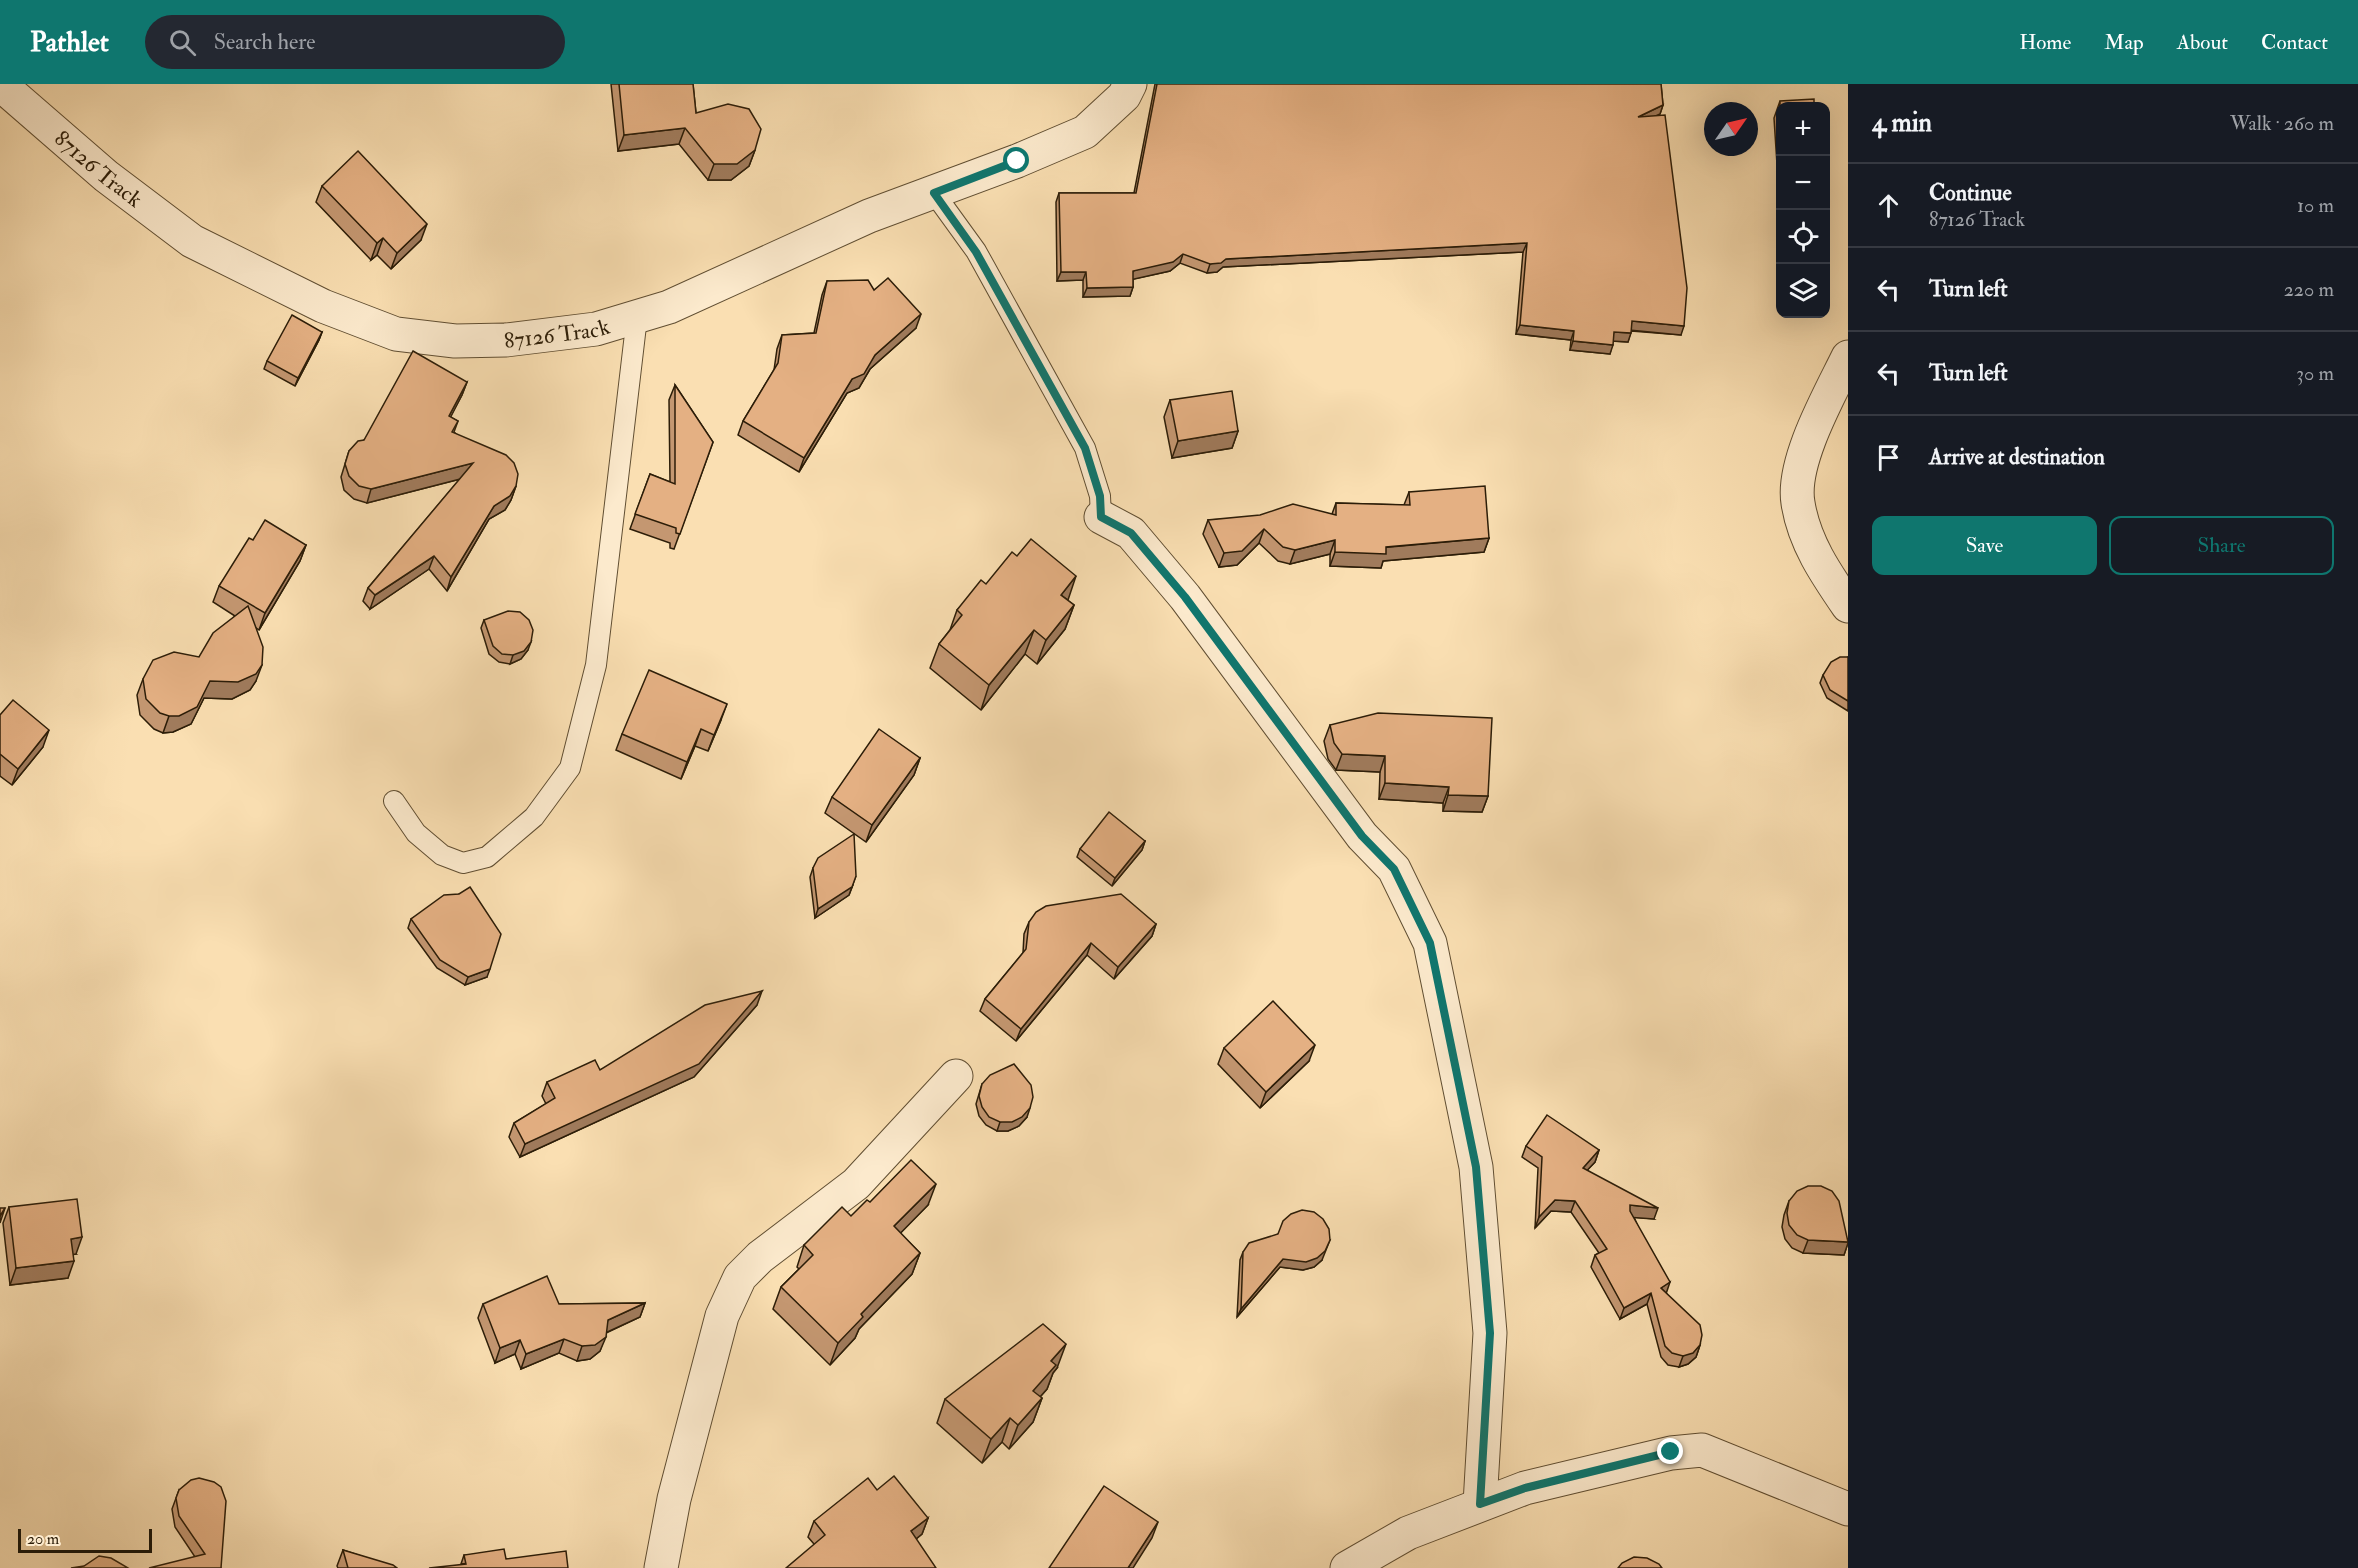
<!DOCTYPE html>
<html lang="en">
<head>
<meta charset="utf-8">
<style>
  body { margin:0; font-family:"IM FELL Double Pica",serif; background:#242831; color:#f1f3f6 }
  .controls { position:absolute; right:18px; top:18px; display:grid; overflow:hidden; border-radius:12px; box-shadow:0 6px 24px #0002 }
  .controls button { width:54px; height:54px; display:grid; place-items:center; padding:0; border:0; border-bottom:2px solid #363941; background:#171b24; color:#f1f3f6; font:30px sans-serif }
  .compass { position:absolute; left:1704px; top:18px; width:54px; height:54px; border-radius:50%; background:#171b24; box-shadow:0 6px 24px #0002; rotate:56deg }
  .scale { position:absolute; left:18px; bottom:15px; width:134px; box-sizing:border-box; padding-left:6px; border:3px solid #2c1d08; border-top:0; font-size:16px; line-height:21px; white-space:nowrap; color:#2c1d08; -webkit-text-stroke:4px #fceacd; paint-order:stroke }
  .stop { position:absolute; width:18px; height:18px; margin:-14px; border:4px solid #0f766e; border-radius:50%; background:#fff }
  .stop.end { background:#0f766e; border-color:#fff; box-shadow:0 2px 6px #0008 }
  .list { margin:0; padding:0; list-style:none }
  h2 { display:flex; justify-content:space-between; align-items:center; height:78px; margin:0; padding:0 24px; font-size:26px }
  h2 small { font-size:20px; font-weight:400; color:#9ea1a6 }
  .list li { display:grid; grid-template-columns:39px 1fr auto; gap:18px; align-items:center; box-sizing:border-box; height:84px; padding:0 24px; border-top:2px solid #363941 }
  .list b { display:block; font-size:22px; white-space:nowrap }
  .list p { margin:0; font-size:20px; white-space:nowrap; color:#9ea1a6 }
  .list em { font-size:20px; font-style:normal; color:#9ea1a6 }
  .actions { display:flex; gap:12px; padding:18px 24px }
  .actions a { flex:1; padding:14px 0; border:2px solid #0f766e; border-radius:12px; text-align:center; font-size:21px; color:#0f766e }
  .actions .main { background:#0f766e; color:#fff }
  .icon { flex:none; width:33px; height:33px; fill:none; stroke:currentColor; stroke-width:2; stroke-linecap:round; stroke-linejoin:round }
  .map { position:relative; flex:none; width:1848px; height:1484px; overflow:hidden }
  header { display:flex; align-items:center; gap:36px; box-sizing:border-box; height:84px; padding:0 30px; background:#0f766e; color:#fff }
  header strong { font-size:28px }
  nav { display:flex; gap:33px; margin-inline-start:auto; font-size:21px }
  .search { width:420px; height:54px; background:#242831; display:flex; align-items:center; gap:15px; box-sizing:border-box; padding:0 21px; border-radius:33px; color:#9ea1a6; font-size:22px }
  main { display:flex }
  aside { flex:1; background:#171b24 }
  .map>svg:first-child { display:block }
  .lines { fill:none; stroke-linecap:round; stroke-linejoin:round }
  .lane-casing { stroke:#604e32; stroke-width:22 }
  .street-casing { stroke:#604e32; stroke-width:35 }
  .lane { stroke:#fceacd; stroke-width:20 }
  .street { stroke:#fceacd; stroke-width:33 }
  .wall { fill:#c49771; stroke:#2c1d08; stroke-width:1.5 }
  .shaded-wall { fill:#a07b5c; stroke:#2c1d08; stroke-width:1.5 }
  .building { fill:#e4b083; stroke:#2c1d08; stroke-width:1.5 }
  .route { stroke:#0f766e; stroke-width:8 }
  .labels { text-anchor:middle; stroke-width:4.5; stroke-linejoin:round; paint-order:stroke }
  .street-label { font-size:22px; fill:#2c1d08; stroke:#fceacd }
</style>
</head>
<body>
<header>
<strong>Pathlet</strong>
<div class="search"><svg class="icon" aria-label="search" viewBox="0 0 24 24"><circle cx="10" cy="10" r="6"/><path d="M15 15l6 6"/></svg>Search here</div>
<nav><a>Home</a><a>Map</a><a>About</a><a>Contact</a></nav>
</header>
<main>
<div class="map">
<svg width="1848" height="1484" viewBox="0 0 1848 1484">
  <rect width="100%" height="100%" fill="#fadfb2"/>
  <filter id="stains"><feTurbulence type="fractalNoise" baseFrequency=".00333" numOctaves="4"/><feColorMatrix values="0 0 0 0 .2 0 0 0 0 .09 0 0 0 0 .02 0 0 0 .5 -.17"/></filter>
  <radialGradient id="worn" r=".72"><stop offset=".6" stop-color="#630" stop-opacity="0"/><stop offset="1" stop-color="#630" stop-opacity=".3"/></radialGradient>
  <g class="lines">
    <defs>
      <g id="lane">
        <path d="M934,109l42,58 109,197 15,48 1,21"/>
        <path d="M394,717l22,32 26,22 21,8 24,-6 47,-40 36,-49 26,-103 41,-348"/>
      </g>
      <g id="street">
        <path id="s1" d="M0,0l106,92 86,65 131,65 73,28 59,7 51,-1 90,-11 73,-22 200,-91 148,-55 68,-29 39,-36 6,-12"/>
        <path d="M1848,273c-18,37 -57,105 -50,146 6,39 28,71 50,103"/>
        <path d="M1101,433l30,16 54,64 177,239 32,33 36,74 46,224 14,166 -10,171"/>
        <path d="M661,1484l13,-69 48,-183 18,-39 20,-20 96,-73 100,-108"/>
        <path d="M1347,1484l61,-35 117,-45 146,-35 31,-3 146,59"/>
      </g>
    </defs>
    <use href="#lane" class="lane-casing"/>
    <use href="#street" class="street-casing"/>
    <use href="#lane" class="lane"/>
    <use href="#street" class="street"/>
  </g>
  <g class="wall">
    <path d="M611,0h82l3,29 59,37 -6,16 -18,14h-23l-29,-36 -61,7z"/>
    <path d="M1155,0h506l2,21 -3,9 -4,2 25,219 -50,-4 -3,11 -15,-1 -3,13 -40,-4 1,-10 -55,-6 7,-82 -300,15 -6,5 -10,1 -27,-10 -10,8 -37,8v8l-3,9 -47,1v-17l-26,1 -1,-79 3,-9h75z"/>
    <path d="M1780,17v79h-2l-4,-62z"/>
    <path d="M322,102l99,54 -30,29 -14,-14 -6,5 -55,-58z"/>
    <path d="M827,197l47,9 42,38 -46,41 -11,19 -12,5 -48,79 -61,-37 5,-14 31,-51 3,-21 5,-14 32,-2 8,-38z"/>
    <path d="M322,248l-3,8 -24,46 -31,-17 3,-8z"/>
    <path d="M467,298l-5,13 -12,22 8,4 -4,11 62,54 -5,14 -6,10 -16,9 -42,72 -18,-22 -59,40 -7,-8 5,-13 92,-109 -93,24 -13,-4 -10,-9 -3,-13 8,-26 15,-11z"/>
    <path d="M675,301l38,57 -39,107 -4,-1v-5l-40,-14 20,-55 20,8 -1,-82z"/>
    <path d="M1170,316l68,31 -6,17 -60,10 -8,-41z"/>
    <path d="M1409,408l80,46 -5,14 -101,9 -2,7 -51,-2v-12l-40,10 -12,-3 -19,-18 -22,22 -18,2 -16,-33 5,-14 124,-6 4,-11 68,2z"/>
    <path d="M253,456l53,5 -6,16 -41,69 -3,-2v53l-6,9 -18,9 -28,-1 -13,26 -18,8 -10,1 -9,-4 -14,-14 -3,-20 6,-16 56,-22 36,-41 -22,-14 6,-16z"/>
    <path d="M986,500l81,16 7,5 -9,24 -28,35 -12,-10 -44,56 -51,-42 9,-24 11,-14 7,-20z"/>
    <path d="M484,536l44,30 -7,9 -11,5 -11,-2 -10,-8 -8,-26z"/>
    <path d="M1848,573v54l-21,-13 -7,-15 3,-8z"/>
    <path d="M0,631l43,32 -31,38 -12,-9z"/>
    <path d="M721,636l-13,31 -13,-5 -14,33 -65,-29 6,-16z"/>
    <path d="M1330,641l158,71 -6,16 -39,-1v-8l-64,-4 1,-27 -44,-2 -8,-11 -4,-18z"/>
    <path d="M920,674l-6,17 -48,67 -41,-29 7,-16z"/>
    <path d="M1145,757l-3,9 -30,36 -35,-29 3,-8z"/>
    <path d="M813,784l40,17 -4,10 -34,23 -5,-41z"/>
    <path d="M459,810l28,83 -22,8 -28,-17 -29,-40 3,-9z"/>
    <path d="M1029,838l127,2 -4,12 -38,43 -27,-24 -71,86 -36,-30 5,-12 38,-46 1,-19z"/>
    <path d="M757,921l-63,72 -174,80 -11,-20 5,-14 32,-19 -4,-8 5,-14 53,-12z"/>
    <path d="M1224,964l85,13 -49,47 -42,-44z"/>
    <path d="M982,1000l45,33 -8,9 -11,5h-11l-11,-6 -7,-9 -3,-12z"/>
    <path d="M1526,1062l73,4 -4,12 -8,8 67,49 -20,-2 32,76 34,52 -4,12 -8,7 -9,3 -11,-2 -7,-8 -14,-53 -27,15 -29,-52 4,-12 4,-2 -28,-41 -20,-1 -16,17 3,-60 -16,-11z"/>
    <path d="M1789,1117l59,39v3l-4,12 -41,-2 -11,-5 -7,-9 -3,-12 2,-12z"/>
    <path d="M870,1118l58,3 -28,28 20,20 -8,21 -53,55 -4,9 -25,27 -57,-56 8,-22 18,-18 -2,-2 7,-22 47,-29z"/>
    <path d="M9,1123l67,47h-3l-5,24 -58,7 -7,-62z"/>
    <path d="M1278,1150l44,26 -8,7 -11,3 -23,-3 -43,50 3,-57 3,-8z"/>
    <path d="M645,1219l-5,14 -34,16 -6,18 -10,8 -13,2 -18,-8 -38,16 -6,-15 -20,9 -17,-45 5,-14h76z"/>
    <path d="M1057,1284l-4,5 -6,16 -7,8 2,1 -9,24 -24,27 -7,-7 -20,21 -45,-40 8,-24z"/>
    <path d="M179,1406l42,78 -26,-11 -20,-30 -3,-18z"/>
    <path d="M877,1406l51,28 -6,16 -6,5 -102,5 -6,-7 6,-16z"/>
    <path d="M343,1466l54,18h-59l-1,-2z"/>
    <path d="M464,1471l42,4 -45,5z"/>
  </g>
  <g class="shaded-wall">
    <path d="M1663,21l-3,9 -25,12 3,-9z"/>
    <path d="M685,44l-6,16 -61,7 6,-16z"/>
    <path d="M755,66l-6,16 -18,14h-23l6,-16z"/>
    <path d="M427,140l-6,16 -30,29 6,-16z"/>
    <path d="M383,154l-6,17 -6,5 6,-17z"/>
    <path d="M1527,159l-4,9 -300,15 -6,5 -10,1 3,-9 16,-5z"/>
    <path d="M1183,170l-3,9 -10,8 -40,9 3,-9z"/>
    <path d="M1061,188h25l-3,8 -26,1z"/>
    <path d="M1133,203l-3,9 -47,1 4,-9z"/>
    <path d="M921,230l-5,14 -46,41 -11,19 -12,5 -48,79 5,-14 48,-79 23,-24z"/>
    <path d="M1632,237l52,5 -3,9 -52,-5z"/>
    <path d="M1520,241l54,6 -3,9 -55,-6z"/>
    <path d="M322,248l-3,8 -24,46 3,-8z"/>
    <path d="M1614,248l17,1 -3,9 -17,-1z"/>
    <path d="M1573,257l40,4 -3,9 -40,-4z"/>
    <path d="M467,298l-5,13 -18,35 5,-14z"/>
    <path d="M1238,347l-6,17 -60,10 6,-17z"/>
    <path d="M473,379l-5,14 -101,26 4,-14z"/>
    <path d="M516,402l-5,14 -6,10 -16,9 -42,72 4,-14 43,-71z"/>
    <path d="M1264,445l-5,14 -22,22 -18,2 5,-14z"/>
    <path d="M1489,454l-5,14 -101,9 -2,7 -51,-2 5,-14z"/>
    <path d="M1335,456l-5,14 -40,10 5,-14z"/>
    <path d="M306,461l-6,16 -41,69 6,-17z"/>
    <path d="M434,472l-5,13 -59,40 5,-14z"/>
    <path d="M1076,492l-8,24 -7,-5z"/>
    <path d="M1074,521l-9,24 -28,35 9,-24z"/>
    <path d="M1034,546l-9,24 -44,56 8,-25z"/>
    <path d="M531,558l-3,8 -7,9 -11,5 3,-9z"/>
    <path d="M262,581l-6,16 -6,9 -18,9 -28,-1 -13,26 -18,8 -10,1 6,-17 41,-35z"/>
    <path d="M727,620l-6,16 -13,31 6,-16z"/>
    <path d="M701,645l-6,17 -14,33 6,-17z"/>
    <path d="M49,646l-6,17 -31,38 6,-16z"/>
    <path d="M1342,670l43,2 -5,16 -44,-2z"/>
    <path d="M920,674l-6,17 -48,67 6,-17z"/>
    <path d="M1385,699l64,4 -6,16 -64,-4z"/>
    <path d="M1448,711l40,1 -6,16 -39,-1z"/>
    <path d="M1145,757l-3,9 -30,36 3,-8z"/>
    <path d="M856,792l-7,19 -34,23 3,-9z"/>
    <path d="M1156,840l-4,12 -38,43 4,-12z"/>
    <path d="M1091,859l-4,12 -71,86 5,-12z"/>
    <path d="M490,885l-3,8 -22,8 3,-8z"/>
    <path d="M762,907l-5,14 -63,72 -174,80 5,-13z"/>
    <path d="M1315,961l-6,16 -49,47 6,-16z"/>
    <path d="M1030,1024l-3,9 -8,9 -11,5h-11l3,-9z"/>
    <path d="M1599,1066l-4,12 -16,17 4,-11z"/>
    <path d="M936,1100l-8,21 -42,43 8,-22z"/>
    <path d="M1555,1116l20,1 -4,11 -20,-1 -16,17 4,-11z"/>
    <path d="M1630,1121l28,3 -4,11 -28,-2z"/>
    <path d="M5,1124l-5,15v-7z"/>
    <path d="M82,1153l-6,17 -11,2 6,-17z"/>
    <path d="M1330,1156l-8,20 -8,7 -11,3 -23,-3 -43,50 4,-8 42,-50z"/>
    <path d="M1808,1156l40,2v1l-4,12 -41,-2z"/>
    <path d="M920,1169l-8,21 -53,55 -4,9 -25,27 8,-22 23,-29z"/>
    <path d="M74,1177l-6,17 -58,7 6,-17z"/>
    <path d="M1670,1198l-4,12 -5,-6z"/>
    <path d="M1651,1209l-4,11 -27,15 4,-11z"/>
    <path d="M645,1219l-5,14 -37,17 5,-14z"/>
    <path d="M606,1253l-6,14 -10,8 -13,2 5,-15z"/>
    <path d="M564,1255l-5,14 -38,16 5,-15z"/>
    <path d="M520,1256l-5,14 -20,9 5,-15z"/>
    <path d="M1066,1260l-9,24 -4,5 -6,16 -23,26 9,-24 18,-30z"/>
    <path d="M1700,1261l-4,12 -8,7 -9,3 4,-11z"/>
    <path d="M1042,1314l-9,24 -24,27 9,-24z"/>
    <path d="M1010,1334l-8,24 -20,21 9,-24z"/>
    <path d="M928,1434l-6,16 -16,13 5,-16z"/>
    <path d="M1158,1438l-6,16 -19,30h-5z"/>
  </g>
  <g class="building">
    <path d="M619,0h74l3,29 32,-9 21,5 12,20 -6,21 -18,14h-23l-29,-36 -61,7z"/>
    <path d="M1157,0h504l2,21 -25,12 27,-2 22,173 -3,38 -52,-5 -1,12 -17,-1 -1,13 -40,-4 1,-10 -54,-6 7,-82 -301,16 -5,4 -11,1 -27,-10 -10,8 -40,9v16l-46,1 -1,-16h-25l-2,-79h77z"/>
    <path d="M1814,15v7h-34v7v-12z"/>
    <path d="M358,67l69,73 -30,29 -14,-15 -6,5 -55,-57z"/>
    <path d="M888,194l33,36 -46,41 -11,19 -12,5 -48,79 -61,-37 35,-58 4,-28 34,-2 11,-52 41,-1 6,10z"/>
    <path d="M292,231l30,17 -24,46 -31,-17z"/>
    <path d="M413,267l54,31 -18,34 9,5 -6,11 54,23 8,8 4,11 -2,12 -6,10 -16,10 -43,71 -17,-21 -59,39 -7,-7 105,-125 -102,26 -12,-3 -10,-10 -4,-12 4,-13 9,-10 6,-1z"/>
    <path d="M675,301l38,57 -33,92 -4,-1v-5l-41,-14 15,-40 25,10z"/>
    <path d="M1232,307l6,40 -60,10 -8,-41z"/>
    <path d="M1485,402l4,52 -103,9v7l-51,-2v-12l-40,10 -12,-3 -19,-18 -22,22 -18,2 -16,-33 52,-5 33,-11 43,11v-12l74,2 -1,-13z"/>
    <path d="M265,436l41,25 -41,68 -46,-27 30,-48 4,2z"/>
    <path d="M1031,455l45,37 -15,19 13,10 -28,35 -12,-10 -45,55 -50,-41 23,-29 -5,-5 24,-30 5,4 26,-32 5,4z"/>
    <path d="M248,522l15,41 -1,18 -6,9 -18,8 -28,-1 -13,26 -18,9h-10l-9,-3 -14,-14 -3,-20 10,-19 21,-8 25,5 14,-24z"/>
    <path d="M508,527l12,1 9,8 4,10 -2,12 -7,9 -11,4 -11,-1 -9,-8 -9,-26z"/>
    <path d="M1840,573h8v44l-18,-11 -7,-15 8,-13z"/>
    <path d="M649,586l78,34 -13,31 -13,-6 -14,33 -65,-28z"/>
    <path d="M13,616l36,30 -31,39 -18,-15v-39z"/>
    <path d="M1378,629l114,5 -4,78 -40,-1 1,-8 -64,-4v-27l-43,-2 -8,-11 -4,-18z"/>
    <path d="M879,645l41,29 -48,67 -40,-28z"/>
    <path d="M1109,728l36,29 -30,37 -35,-29z"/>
    <path d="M854,750l2,42 -4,11 -34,22 -5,-41 5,-10z"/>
    <path d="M470,803l31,47 -11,35 -22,8 -28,-17 -29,-41 33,-24 15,-1z"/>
    <path d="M1121,810l35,30 -38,43 -27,-24 -70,86 -36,-30 41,-50 3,-27 7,-10 10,-6z"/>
    <path d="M762,907l-63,73 -174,80 -11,-21 41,-25 -8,-16 48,-22 5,10 105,-65z"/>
    <path d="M1273,917l42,44 -49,47 -42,-44z"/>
    <path d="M1014,980l17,21 2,12 -3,11 -8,9 -10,5h-12l-11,-5 -7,-10 -3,-11 3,-12 8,-9z"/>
    <path d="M1547,1031l52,35 -16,18 75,40 -28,-3v6l40,71 -9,6 39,37 2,10 -2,10 -7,8 -10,3 -11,-3 -7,-7 -14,-53 -27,15 -29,-53 12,-6 -32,-48 -20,-1 -16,17 3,-60 -16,-11z"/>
    <path d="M911,1076l25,24 -42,42 26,27 -59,61 2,3 -25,26 -57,-56 32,-32 -9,-10 38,-38 9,9 16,-16 3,2z"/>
    <path d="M1808,1102h13l11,5 7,10 9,41 -40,-2 -11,-5 -8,-10 -2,-12 2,-12 8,-10z"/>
    <path d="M77,1115l5,38 -11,2 3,22 -58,7 -7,-61z"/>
    <path d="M0,1124h5l-5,8z"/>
    <path d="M1302,1126l12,2 9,7 6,10 1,11 -5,11 -8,7 -11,4 -23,-3 -42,50 2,-57 6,-9 29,-9 5,-13 8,-7z"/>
    <path d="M547,1192l12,28 86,-1 -37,17 -2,17 -11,8 -13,1 -18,-7 -38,15 -6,-14 -20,8 -17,-44z"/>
    <path d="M1043,1240l23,20 -15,17 5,4 -23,26 9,7 -24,27 -8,-7 -19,21 -46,-40z"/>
    <path d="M894,1392l34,42 -17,13 25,37h-150l39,-33 -11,-14 54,-43 9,12z"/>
    <path d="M199,1394l15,4 7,5 5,14 -5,67h-72l56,-14 -26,-38 -3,-18 3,-8 12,-10z"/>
    <path d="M1104,1402l54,36 -30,46h-79z"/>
    <path d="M504,1465l2,10 60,-8 2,17h-139l37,-4 -2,-9z"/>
    <path d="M343,1466l50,15 4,3h-49z"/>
    <path d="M99,1472l12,2 17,10h-57l13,-2z"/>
    <path d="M1634,1473l13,1 12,6 3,4h-44l4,-5z"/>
  </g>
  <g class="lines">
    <path class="route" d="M1017,77l-83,32 42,59 109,196 15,48 1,21 30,16 54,64 177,239 32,33 36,74 46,224 14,166 -10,171 45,-16 146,-36"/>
  </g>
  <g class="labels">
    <g class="street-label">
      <text dy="8" stroke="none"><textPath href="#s1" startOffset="130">87126 Track</textPath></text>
      <text dy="8" stroke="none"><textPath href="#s1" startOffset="634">87126 Track</textPath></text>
    </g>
  </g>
  <rect width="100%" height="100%" filter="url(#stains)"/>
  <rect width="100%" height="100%" fill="url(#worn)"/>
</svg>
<div class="controls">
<button>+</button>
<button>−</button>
<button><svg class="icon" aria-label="locate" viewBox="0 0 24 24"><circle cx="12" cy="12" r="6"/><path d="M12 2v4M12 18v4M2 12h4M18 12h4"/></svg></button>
<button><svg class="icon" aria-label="layers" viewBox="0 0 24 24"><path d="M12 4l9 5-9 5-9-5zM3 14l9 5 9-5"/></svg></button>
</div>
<svg class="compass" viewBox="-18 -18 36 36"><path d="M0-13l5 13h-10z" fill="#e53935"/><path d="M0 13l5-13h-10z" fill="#9ea1a6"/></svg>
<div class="scale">20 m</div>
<div class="stop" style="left:1017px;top:77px"></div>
<div class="stop end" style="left:1671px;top:1368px"></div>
</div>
<aside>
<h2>4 min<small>Walk · 260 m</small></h2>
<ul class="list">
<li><svg class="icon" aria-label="ahead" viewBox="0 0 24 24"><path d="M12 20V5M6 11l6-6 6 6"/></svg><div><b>Continue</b><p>87126 Track</p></div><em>10 m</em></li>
<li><svg class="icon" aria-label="left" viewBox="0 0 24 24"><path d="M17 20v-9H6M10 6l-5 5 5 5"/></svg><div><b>Turn left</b></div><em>220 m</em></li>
<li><svg class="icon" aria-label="left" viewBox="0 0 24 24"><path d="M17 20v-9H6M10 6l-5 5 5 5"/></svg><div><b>Turn left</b></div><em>30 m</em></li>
<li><svg class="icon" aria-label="arrive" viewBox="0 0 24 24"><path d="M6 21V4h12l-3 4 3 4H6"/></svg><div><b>Arrive at destination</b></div></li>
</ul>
<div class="actions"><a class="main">Save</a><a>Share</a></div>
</aside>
</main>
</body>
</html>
